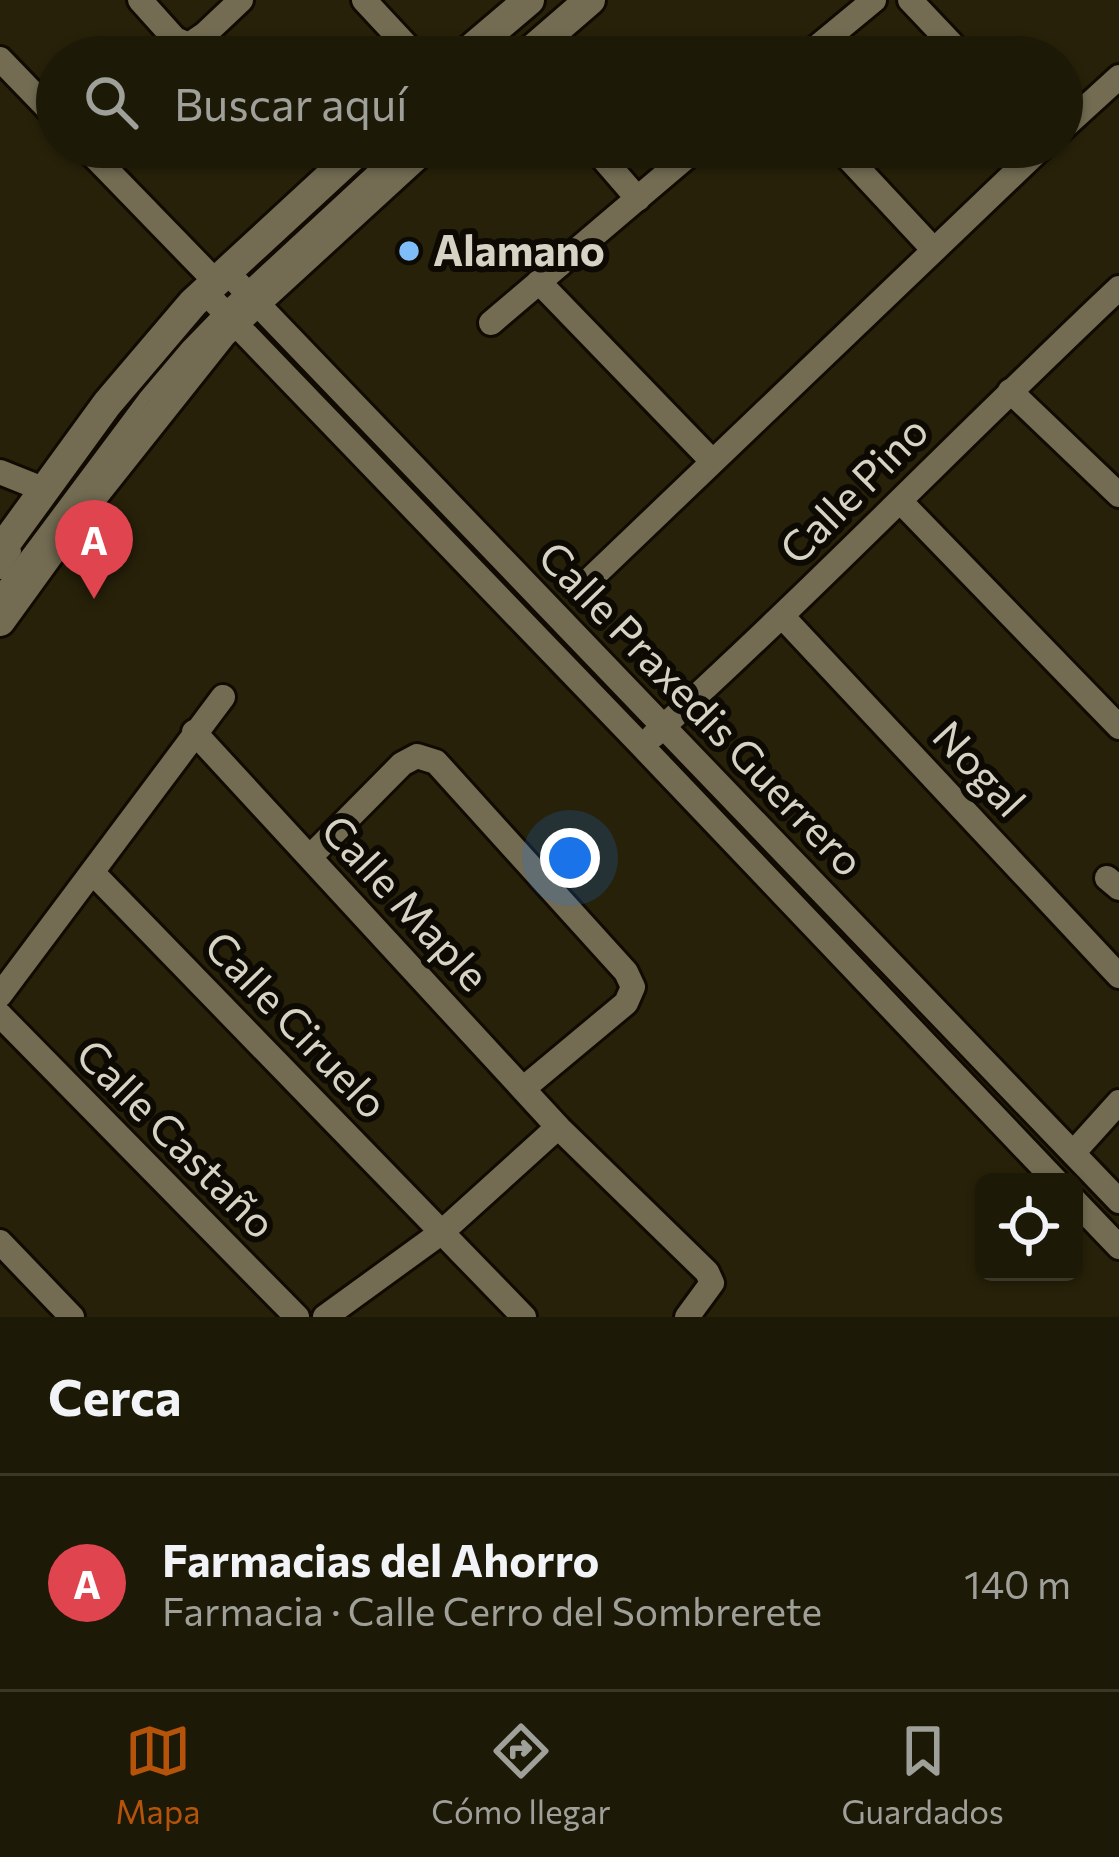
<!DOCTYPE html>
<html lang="es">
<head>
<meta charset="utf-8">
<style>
  body { margin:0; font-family:Commissioner,sans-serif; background:#2a2615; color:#f1f3f6 }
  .controls { position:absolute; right:36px; bottom:36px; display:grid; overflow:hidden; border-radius:18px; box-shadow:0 3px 9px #0004 }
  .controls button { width:108px; height:108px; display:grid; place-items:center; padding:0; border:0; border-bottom:3px solid #3b3828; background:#1d1907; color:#f1f3f6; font:60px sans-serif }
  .you { position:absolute; left:570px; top:858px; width:42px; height:42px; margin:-30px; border:9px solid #fff; border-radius:50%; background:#1a73e8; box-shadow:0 0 0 18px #1a73e833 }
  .badge { display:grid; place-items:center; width:78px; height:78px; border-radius:50%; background:#b45309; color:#fff; font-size:39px; font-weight:700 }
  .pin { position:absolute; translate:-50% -99px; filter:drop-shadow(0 3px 6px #0008) }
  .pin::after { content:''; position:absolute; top:63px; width:42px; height:36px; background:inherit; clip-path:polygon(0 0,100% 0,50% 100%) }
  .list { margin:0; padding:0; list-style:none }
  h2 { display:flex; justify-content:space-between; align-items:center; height:156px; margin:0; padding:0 48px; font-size:51px }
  h2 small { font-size:39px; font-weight:400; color:#a0a09b }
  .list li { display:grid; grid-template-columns:78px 1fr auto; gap:36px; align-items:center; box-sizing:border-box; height:216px; padding:0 48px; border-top:3px solid #3b3828 }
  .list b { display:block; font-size:45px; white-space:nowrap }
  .list p { margin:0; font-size:39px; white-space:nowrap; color:#a0a09b }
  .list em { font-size:39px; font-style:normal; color:#a0a09b }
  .icon { flex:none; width:66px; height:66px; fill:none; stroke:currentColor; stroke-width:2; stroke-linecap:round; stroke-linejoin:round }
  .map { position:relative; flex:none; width:1119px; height:1317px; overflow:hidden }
  .search { position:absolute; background:#1d1907; box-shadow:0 3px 9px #0004; left:36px; right:36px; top:36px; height:132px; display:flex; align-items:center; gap:30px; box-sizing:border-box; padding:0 42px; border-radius:66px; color:#a0a09b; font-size:45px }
  .sheet { height:372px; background:#1d1907 }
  nav { display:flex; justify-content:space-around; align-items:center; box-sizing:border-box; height:168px; border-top:3px solid #3b3828; background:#1d1907; font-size:33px; color:#a0a09b }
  nav a { display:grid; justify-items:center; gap:6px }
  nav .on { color:#b45309 }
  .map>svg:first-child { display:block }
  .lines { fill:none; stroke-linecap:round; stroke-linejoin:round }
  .service-casing { stroke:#100a00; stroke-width:18 }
  .minor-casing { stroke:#100a00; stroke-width:30 }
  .secondary-casing { stroke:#100a00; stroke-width:36 }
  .service { stroke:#736c53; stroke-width:12 }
  .minor { stroke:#736c53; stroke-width:24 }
  .secondary { stroke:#736c53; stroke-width:30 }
  .poi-dot { fill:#7ebdf9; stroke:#0d0a03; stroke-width:4.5 }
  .labels { text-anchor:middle; stroke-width:12; stroke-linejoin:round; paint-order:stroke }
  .poi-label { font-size:42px; font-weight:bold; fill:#d6d2c4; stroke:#0d0a03; text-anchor:start }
  .street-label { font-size:42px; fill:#d6d2c4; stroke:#0d0a03 }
</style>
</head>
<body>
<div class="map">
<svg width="1119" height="1317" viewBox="0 0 1119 1317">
  <rect width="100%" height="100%" fill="#272109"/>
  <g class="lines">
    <defs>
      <g id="service">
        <path d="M0,573l15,-22"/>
        <path d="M0,591l144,-193 44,-52 35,-36 176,-163"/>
      </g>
      <g id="minor">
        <path d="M140,0l35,39 14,6 16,-11 36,-34"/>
        <path d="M364,0l53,57"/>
        <path d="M910,0l54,57"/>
        <path d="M805,57l69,-57"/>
        <path d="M0,59l57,59"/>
        <path d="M1062,129l57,-52"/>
        <path d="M85,147l131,135"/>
        <path d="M593,147l45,52"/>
        <path d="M838,147l95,102"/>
        <path d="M227,272l892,929"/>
        <path d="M539,282l173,179"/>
        <path d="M205,292l437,454 415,436"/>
        <path d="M491,323l207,-176"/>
        <path d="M1010,391l109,104"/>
        <path d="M0,472l45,18"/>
        <path d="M900,501l219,226"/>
        <path d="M581,588l461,-441"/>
        <path d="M782,616l337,360"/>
        <path d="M194,732l364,395 149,145 5,11 -25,34"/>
        <path d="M653,736c160,-145 309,-300 466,-448"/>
        <path d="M310,857l92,-93 15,-8 19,6 190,210 7,15 -7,16 -102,85"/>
        <path d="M93,873l431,444"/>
        <path d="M1107,878l12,10"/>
        <path d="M0,995l223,-298"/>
        <path d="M0,1015l297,302"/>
        <path d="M1074,1152l45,-50"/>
        <path d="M1074,1200l45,47"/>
        <path d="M0,1242l72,75"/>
        <path d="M325,1317l117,-85 116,-105"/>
      </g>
      <g id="secondary">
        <path d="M462,57l67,-57"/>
        <path d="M524,57l66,-57"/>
        <path d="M0,551l107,-147 86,-101 169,-156"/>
        <path d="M0,621l71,-98 151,-190 203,-186"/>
      </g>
    </defs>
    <use href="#service" class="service-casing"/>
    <use href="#minor" class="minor-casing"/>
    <use href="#secondary" class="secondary-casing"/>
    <use href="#service" class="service"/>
    <use href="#minor" class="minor"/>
    <use href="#secondary" class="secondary"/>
  </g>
  <circle class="poi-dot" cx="409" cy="251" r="12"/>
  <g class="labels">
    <g class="poi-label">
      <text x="433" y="266">Alamano</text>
    </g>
    <g class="street-label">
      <text transform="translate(854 490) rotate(-45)" y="15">Calle Pino</text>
      <text transform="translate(701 709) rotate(46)" y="15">Calle Praxedis Guerrero</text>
      <text transform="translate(979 769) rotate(47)" y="15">Nogal</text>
      <text transform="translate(405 903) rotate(47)" y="15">Calle Maple</text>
      <text transform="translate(296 1025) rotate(46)" y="15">Calle Ciruelo</text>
      <text transform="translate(176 1139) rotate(45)" y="15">Calle Castaño</text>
    </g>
  </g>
</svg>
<div class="controls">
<button><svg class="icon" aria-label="locate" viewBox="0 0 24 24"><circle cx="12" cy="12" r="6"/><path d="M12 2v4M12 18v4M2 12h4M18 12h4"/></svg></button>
</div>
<div class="you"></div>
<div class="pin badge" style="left:94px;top:599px;background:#e0444e">A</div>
<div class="search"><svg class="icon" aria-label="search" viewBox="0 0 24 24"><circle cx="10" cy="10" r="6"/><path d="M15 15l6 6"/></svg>Buscar aquí</div>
</div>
<section class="sheet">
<h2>Cerca<small></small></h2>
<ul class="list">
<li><span class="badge" style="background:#e0444e">A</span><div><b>Farmacias del Ahorro</b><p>Farmacia · Calle Cerro del Sombrerete</p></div><em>140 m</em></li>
</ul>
</section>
<nav>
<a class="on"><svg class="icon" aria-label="map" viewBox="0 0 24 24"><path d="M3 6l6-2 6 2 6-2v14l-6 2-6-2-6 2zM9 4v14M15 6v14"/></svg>Mapa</a>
<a><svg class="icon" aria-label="directions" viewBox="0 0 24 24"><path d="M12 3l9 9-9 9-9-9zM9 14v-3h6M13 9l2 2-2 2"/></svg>Cómo llegar</a>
<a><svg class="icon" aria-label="saved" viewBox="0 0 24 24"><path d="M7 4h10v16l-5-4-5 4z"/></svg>Guardados</a>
</nav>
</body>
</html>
